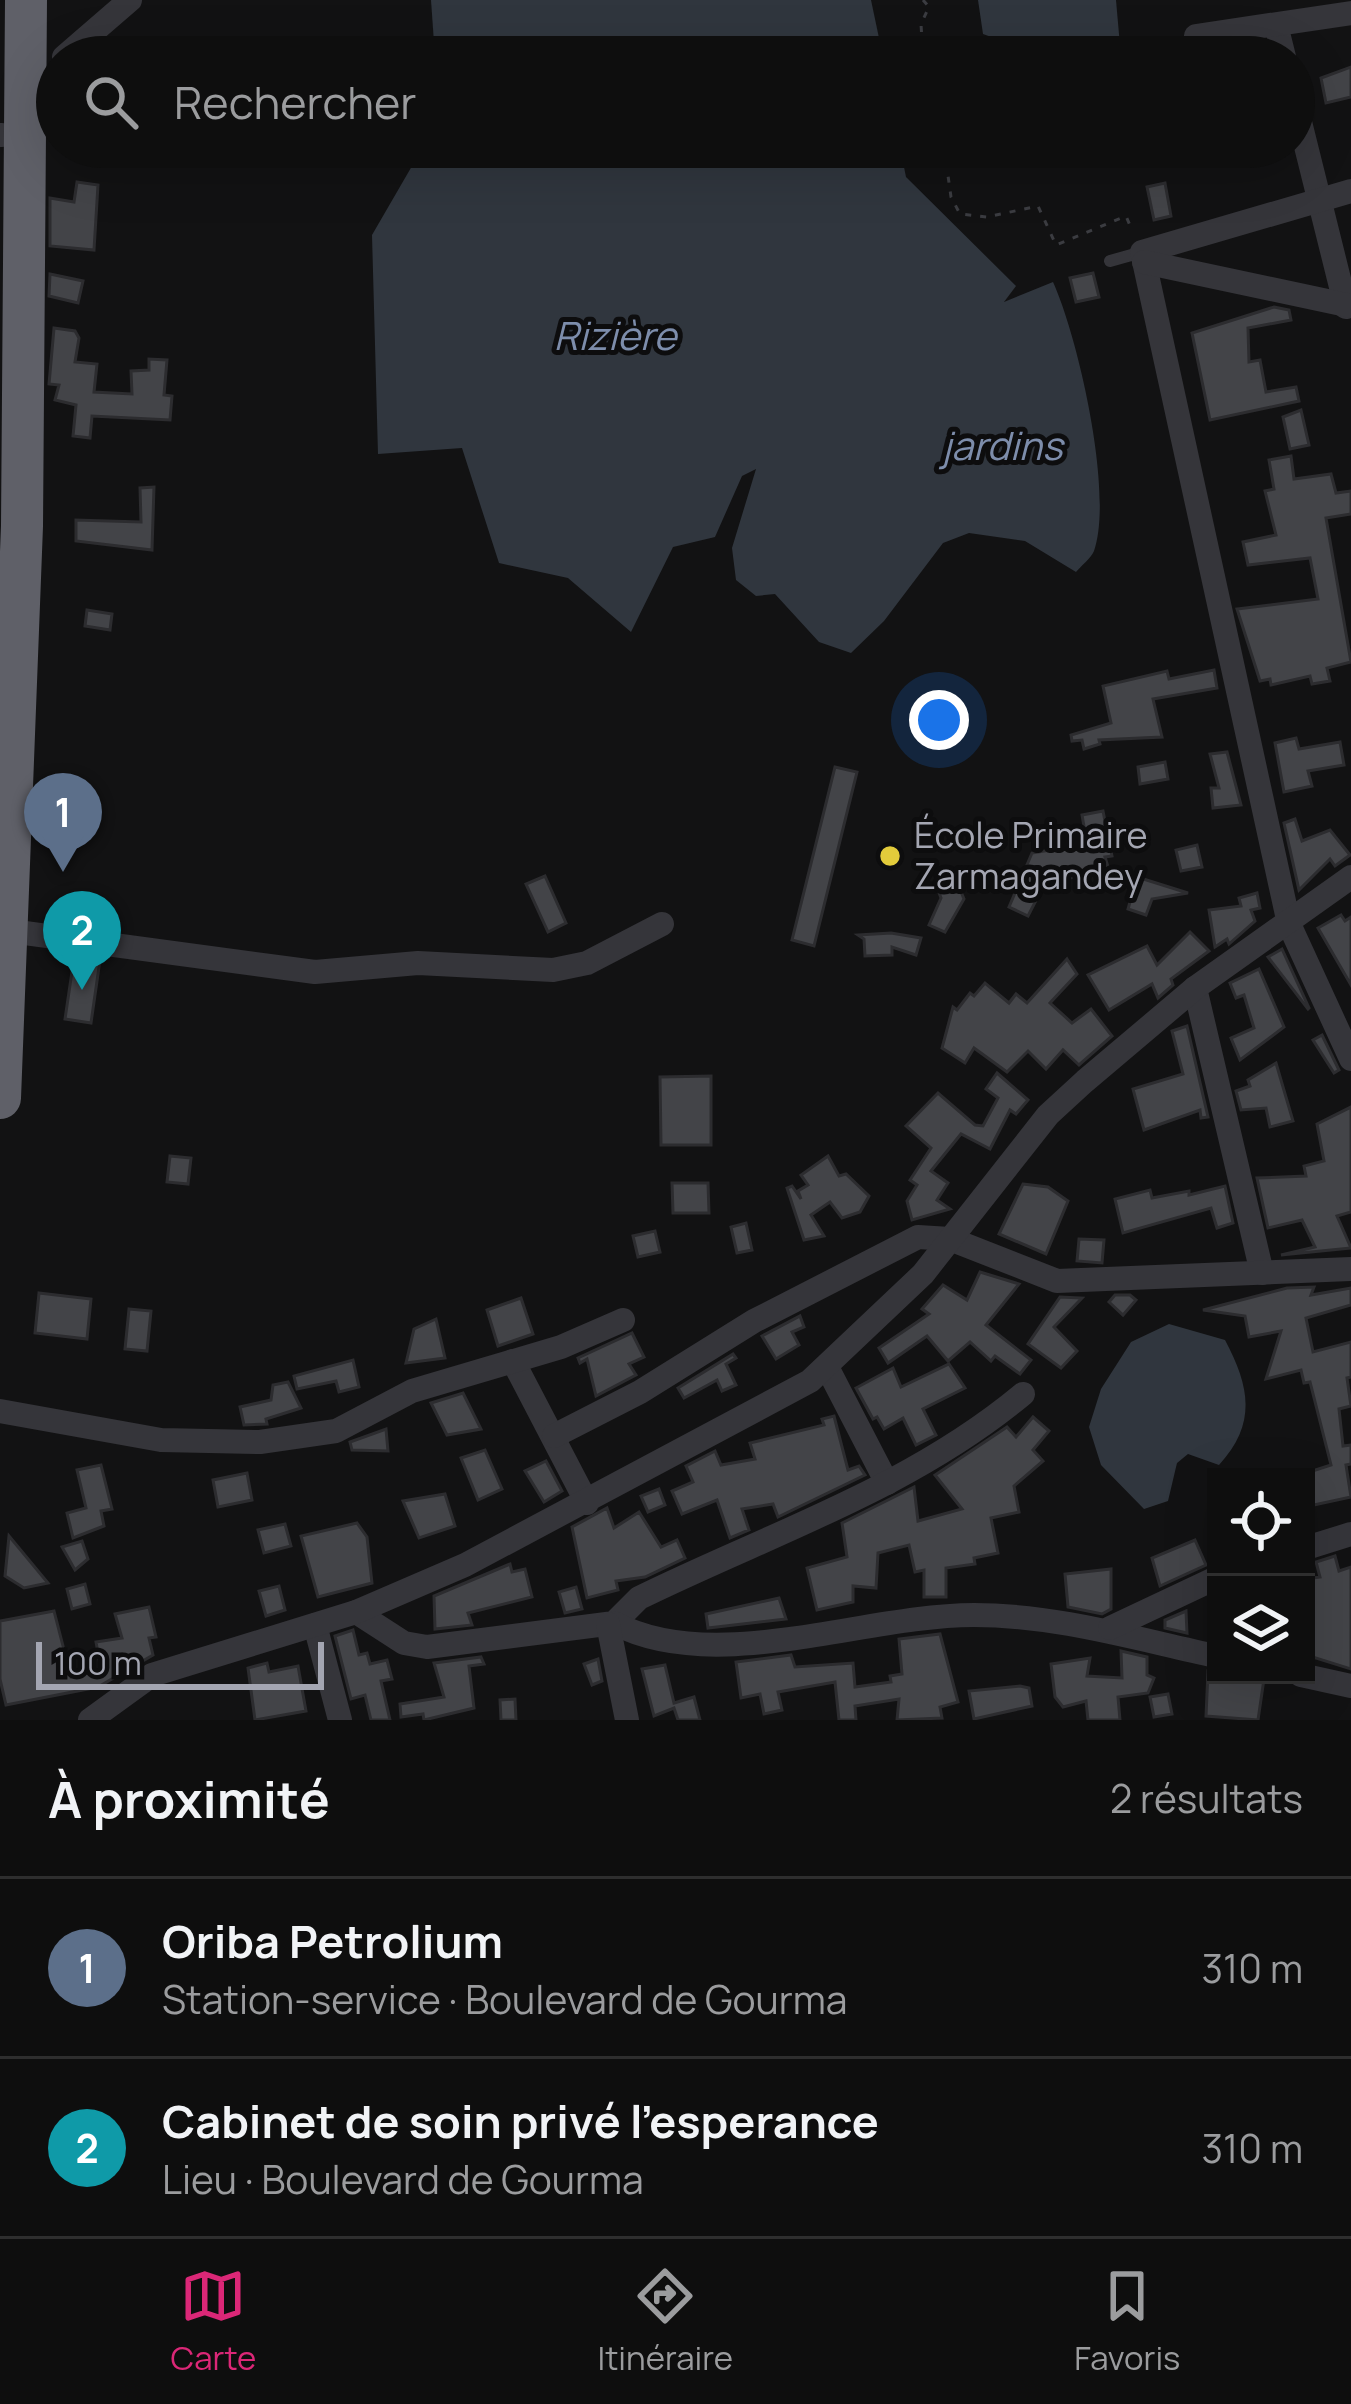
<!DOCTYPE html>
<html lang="fr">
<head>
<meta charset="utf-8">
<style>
  body { margin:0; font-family:Manrope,sans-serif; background:#171717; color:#f1f3f6 }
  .controls { position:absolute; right:36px; bottom:36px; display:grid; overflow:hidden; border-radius:0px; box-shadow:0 12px 48px #0002 }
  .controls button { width:108px; height:108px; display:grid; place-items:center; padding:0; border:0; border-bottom:3px solid #2e2e2e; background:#0e0e0e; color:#f1f3f6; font:60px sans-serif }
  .scale { position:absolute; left:36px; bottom:30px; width:288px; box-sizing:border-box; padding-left:12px; border:6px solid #a4a6b2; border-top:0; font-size:33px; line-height:42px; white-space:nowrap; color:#a4a6b2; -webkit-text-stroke:9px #0d0d0e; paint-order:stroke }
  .you { position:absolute; left:939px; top:720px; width:42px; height:42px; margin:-30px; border:9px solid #fff; border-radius:50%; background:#1a73e8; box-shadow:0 0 0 18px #1a73e833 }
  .badge { display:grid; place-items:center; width:78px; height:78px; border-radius:50%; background:#db2777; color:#fff; font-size:39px; font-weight:700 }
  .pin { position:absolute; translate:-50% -99px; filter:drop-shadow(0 3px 6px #0008) }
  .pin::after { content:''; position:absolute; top:63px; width:42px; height:36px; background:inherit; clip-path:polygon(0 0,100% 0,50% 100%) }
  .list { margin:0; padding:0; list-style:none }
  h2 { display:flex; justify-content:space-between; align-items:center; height:156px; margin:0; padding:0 48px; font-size:51px }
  h2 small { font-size:39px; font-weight:400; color:#9b9c9e }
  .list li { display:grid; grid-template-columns:78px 1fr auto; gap:36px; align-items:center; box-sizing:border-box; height:180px; padding:0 48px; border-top:3px solid #2e2e2e }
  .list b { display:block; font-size:45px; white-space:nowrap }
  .list p { margin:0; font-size:39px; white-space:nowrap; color:#9b9c9e }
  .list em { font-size:39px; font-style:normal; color:#9b9c9e }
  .icon { flex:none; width:66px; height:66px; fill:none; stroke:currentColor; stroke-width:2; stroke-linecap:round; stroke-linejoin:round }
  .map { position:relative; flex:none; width:1351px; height:1720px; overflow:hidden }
  .search { position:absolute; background:#0e0e0e; box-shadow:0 12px 48px #0002; left:36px; right:36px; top:36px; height:132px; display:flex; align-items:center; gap:30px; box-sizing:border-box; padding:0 42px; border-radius:66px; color:#9b9c9e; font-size:45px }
  .sheet { height:516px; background:#0e0e0e }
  nav { display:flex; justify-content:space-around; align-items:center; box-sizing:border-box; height:168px; border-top:3px solid #2e2e2e; background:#0e0e0e; font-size:33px; color:#9b9c9e }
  nav a { display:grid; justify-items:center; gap:6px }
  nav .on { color:#db2777 }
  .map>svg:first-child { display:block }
  .water { fill:#30363e }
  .building { fill:#434448; stroke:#2c2c2f; stroke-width:3 }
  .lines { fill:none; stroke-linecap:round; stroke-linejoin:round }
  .path { stroke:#3b3c41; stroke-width:3; stroke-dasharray:6 9; stroke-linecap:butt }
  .lane { stroke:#35353a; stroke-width:12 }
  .street { stroke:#35353a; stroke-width:24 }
  .highway { stroke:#5f6068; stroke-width:42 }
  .poi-dot { fill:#e2cb3b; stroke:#0d0d0e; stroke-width:4.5 }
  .labels { text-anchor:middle; stroke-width:10; stroke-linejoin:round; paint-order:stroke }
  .poi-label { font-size:36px; fill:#a4a6b2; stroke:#0d0d0e; text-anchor:start }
  .water-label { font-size:39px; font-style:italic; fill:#7d8dab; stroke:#0d0d0e }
</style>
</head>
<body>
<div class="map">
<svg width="1351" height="1720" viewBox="0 0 1351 1720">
  <rect width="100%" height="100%" fill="#121213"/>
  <g class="water">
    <path d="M431,0h440l12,57h-448z"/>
    <path d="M978,0h138l5,57h-75l-63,-23z"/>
    <path d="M423,147h477l6,30 110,109 -12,16 49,-20c25,55 61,211 41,269 -3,7 -13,15 -18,21l-51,-31 -56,-8 -26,10 -59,78 -33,32 -32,-11 -44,-48 -19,2 -20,-16 -4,-32 24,-79 -14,7 -27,61 -42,10 -42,85 -63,-54 -69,-15 -37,-115 -84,6 -6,-219z"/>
    <path d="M1169,1324l56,16c25,47 32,84 -6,125l-31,-11 -11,9 -9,38 -24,8 -43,-44 -12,-38 12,-38 30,-47z"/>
  </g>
  <g class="building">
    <path d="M1351,67v30l-25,6 -5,-25z"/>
    <path d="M77,182l21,3 -4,65 -44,-4v-48l24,4z"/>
    <path d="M1165,183l6,33 -17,4 -7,-33z"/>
    <path d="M1093,273l6,24 -23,5 -6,-24z"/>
    <path d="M50,274l33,7 -5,22 -29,-7z"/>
    <path d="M1274,307l15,3 2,10 -43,8 1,34 11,-2 6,32 30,-5 3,14 -89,19 -18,-87z"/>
    <path d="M54,328l21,3 4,7 -4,24 22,2 -3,28 38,2 -1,-23 18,-1v-11l18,1 -3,35 8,1 -2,24 -78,-4 -2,22 -17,-2 3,-31 -21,-5 4,-15 -10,-1z"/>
    <path d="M1301,410l8,35 -19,4 -7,-32z"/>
    <path d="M1291,456l3,23 37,-5 5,19 15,-2v23l-25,4 25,144 -24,6 3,13 -18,3 -2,-8 -39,9 -1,-6 -10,2 -23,-72 81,-10 -8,-41 -62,7 -5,-23 33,-7 -11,-44 9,-2 -5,-29z"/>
    <path d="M154,487l-2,63 -76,-9v-21l65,2 -1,-34z"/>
    <path d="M87,610l25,4 -2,16 -25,-4z"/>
    <path d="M1214,670l3,18 -64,11 9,38 -63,3 1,4 -16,5 -2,-9 -10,1 -1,-6 40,-12 -8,-37 64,-15 2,8z"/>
    <path d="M1296,738l3,11 41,-7 4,23 -36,6 4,15 -28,6 -9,-49z"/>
    <path d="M1227,752l14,53 -28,3 -2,-20h8l-9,-34z"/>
    <path d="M1165,762l3,17 -28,5 -2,-17z"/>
    <path d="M835,767l22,5 -43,174 -22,-6z"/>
    <path d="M1103,811l9,45 -7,1 4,13 -64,13 -17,33 -19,-9 23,-54 55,-9 -5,-29z"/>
    <path d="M1295,819l7,22 28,-11 20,25 -15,11 -5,-7 -31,31 -15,-67z"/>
    <path d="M1197,845l5,22 -21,4 -5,-21z"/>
    <path d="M545,876l21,47 -18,9 -22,-48z"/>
    <path d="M1137,877l51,16 -36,6 -6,16 -18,-6z"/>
    <path d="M956,880l8,19 -19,33 -16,-7 12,-27 -4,-11z"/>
    <path d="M1257,893l3,15 -9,2 4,11 -26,23 -2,-5 -12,8 -6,-37 32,-4 -2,-8z"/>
    <path d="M87,912l23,4 -2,12 -22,-3z"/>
    <path d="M1341,915l4,6 6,-4v68l-33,-57z"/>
    <path d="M1190,932l19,19 -38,28 2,6 -15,13 -6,-14 -43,26 -21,-35 59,-29 10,19z"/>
    <path d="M891,933l30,5 -5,17 -24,-8v8l-27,1 -1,-17 -6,-4z"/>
    <path d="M1282,949l27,59 -1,1 -40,-52z"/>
    <path d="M74,958l26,2 -9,63 -26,-4z"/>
    <path d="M1067,959l10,15 -27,29 22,20 19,-14 21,27 -33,29 -16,-15 -17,19 -18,-18 -21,21 -33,-24 -9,15 -23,-15 11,-41 4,3 13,-17 4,3 11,-13 24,20 7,-9 11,9z"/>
    <path d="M1259,969l25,58 -44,33 -9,-22 23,-10 -10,-33 -8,3 -6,-15z"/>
    <path d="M1187,1026l21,91 -7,1 -1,-8 -56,20 -11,-41 50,-15 -11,-43z"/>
    <path d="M1322,1035l17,35 -5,3 -21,-33z"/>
    <path d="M1276,1063l17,58 -23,6 -4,-19 -25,2 -5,-19 14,-5 -2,-6z"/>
    <path d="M997,1073l31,27 -12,14 -6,-4 -20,39 -29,-15 -30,37 17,12 -11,17 13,9 -38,11 -5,-19 10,-16 -7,-5 21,-32 -25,-22 32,-33 37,32 8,1 15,-28 -12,-9z"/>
    <path d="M711,1076v69h-50l-1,-68z"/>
    <path d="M1351,1107v105l-14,4 14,32 -70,7 34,-8 -13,-27 -34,8 -11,-50 49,-2 -2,-10 20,-5 -7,-37z"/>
    <path d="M170,1156l21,2 -3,26 -21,-2z"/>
    <path d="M828,1156l11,20 7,-2 23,22 -9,16 -18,6 -12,-16 -19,13 13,21 -20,4 -17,-52 5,-2 9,13 -3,-8 10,-6 -7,-10z"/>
    <path d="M672,1183h36l1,30h-36z"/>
    <path d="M1023,1184l25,3 20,14 -22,53 -47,-20z"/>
    <path d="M1225,1186l8,37 -16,5 -6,-20 -88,25 -8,-34 35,-9 2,8 37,-7v4z"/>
    <path d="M746,1223l6,27 -15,3 -6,-26z"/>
    <path d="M655,1231l5,21 -22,5 -5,-21z"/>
    <path d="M1079,1239l25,1 -2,23 -25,-2z"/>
    <path d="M980,1272l39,12 -33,41 45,35 -11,14 -25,-18 -4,5 -21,-19 -22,19 -21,-25 -39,27 -9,-15 50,-34 -7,-5 21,-24 24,15z"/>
    <path d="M1314,1287l-3,8 40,-7v17l-45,13 7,34 38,-10v35l-4,1 4,28 -12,3 4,37 8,-1v19l-5,1 5,32 -37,8 -8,-32 25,-8 -21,-83 -6,1 -3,-13 -35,9 15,-48 -32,6 -4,-21 -42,-6 84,-22z"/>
    <path d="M39,1293l52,6 -4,40 -52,-6z"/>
    <path d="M1115,1295h15l6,5 -13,15 -14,-13z"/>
    <path d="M1060,1297l22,1 -28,29 23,24 -16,17 -33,-24z"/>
    <path d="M521,1298l12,36 -35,12 -11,-36z"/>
    <path d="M129,1309l22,2 -4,40 -22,-2z"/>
    <path d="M800,1316l4,11 -12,5 7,13 -23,14 -14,-23z"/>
    <path d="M436,1319l9,39 -39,5 8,-34z"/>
    <path d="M632,1333l12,24 -15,7 7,11 -40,21 -9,-37 -7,4 -2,-5z"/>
    <path d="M733,1354l3,4 -10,6 10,21 -14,6 -5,-11 -33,18 -6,-10z"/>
    <path d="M353,1360l6,27 -20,5 -3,-11 -39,8 -3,-13z"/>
    <path d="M949,1364l16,24 -42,21 13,26 -20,10 -13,-27 -19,11 -7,-12 -4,2 -17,-31 37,-20 8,19z"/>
    <path d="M288,1382l13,26 -35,11 1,5 -23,1 -4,-18 31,-7 2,-15z"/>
    <path d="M463,1393l18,36 -34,6 -16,-32z"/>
    <path d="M834,1416l14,54 11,-4 6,9 -87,42 -5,-13 -31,5 7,21 -19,8 -13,-38 -35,14 -10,-23 21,-9 -7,-16 29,-15 6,14 34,-6 -5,-16 74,-18 -2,-6z"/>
    <path d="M1033,1417l16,14 -16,19 10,11 -29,25 5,26 -28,6 7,35 -24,5 1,6 -29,4v29h-22v-27l-9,2 -6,-27 -31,8 -2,35 -23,-2v16l-36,8 -10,-42 40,-11 -5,-34 72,-36 4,34 44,-12 -27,-34 72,-48 9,10z"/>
    <path d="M386,1429l2,22 -36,-1 -2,-8z"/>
    <path d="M485,1450l17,39 -24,11 -17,-42z"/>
    <path d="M546,1461l16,30 -18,11 -19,-31z"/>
    <path d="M101,1465l11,44 -11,2 3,15 -31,12 -6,-25 19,-5 -9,-38z"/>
    <path d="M247,1473l5,27 -34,7 -5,-27z"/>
    <path d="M659,1489l6,16 -17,7 -7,-16z"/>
    <path d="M445,1494l10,32 -36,12 -16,-37z"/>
    <path d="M607,1508l7,20 25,-16 22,35 16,-7 8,18 -40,19 -29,4 2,9 -31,8 -15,-71z"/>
    <path d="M357,1523l10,14 5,46 -54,14 -17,-61z"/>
    <path d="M285,1524l6,22 -27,7 -6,-23z"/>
    <path d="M9,1536l39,47 -24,5 -19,-12z"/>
    <path d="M1195,1540l11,25 -46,21 -8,-28z"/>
    <path d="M82,1541l6,18 -13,11 -13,-23z"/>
    <path d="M1335,1556l4,15 12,-4v102l-45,-14v-76l14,-2 -4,-15z"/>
    <path d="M510,1564l2,8 13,-3 7,28 -64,16 4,12 -37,4 -1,-33z"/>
    <path d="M1111,1569v40l-9,5 -34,-7 -3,-33z"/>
    <path d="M85,1584l5,20 -18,5 -5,-20z"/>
    <path d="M279,1586l6,24 -19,6 -7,-25z"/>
    <path d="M576,1587l6,22 -17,4 -6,-21z"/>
    <path d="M779,1598l7,21 -78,9 -2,-14z"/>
    <path d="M149,1607l7,30 -7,1 4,17 -55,32 -92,18 -6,-26v-58l54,-10 17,66 30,-7 -5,-28 26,-4 -7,-24z"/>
    <path d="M1186,1611l1,22 -22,-5v-8z"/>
    <path d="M353,1630l6,25 8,-2 3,11 17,-4 5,19 -11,2 9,39h-19l-6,-25 -14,4 -16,-63z"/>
    <path d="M940,1634l18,68 -18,5 2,11 -45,2 2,-21 -44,7 1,14h-17l-4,-38 -57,10 4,18 -18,4 -4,-20 -19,4 -5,-36 55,-7 4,12 58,-4 2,24 36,-5 -1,-6 12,-2 -3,-35z"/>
    <path d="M1121,1651l26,6v18l7,3 -6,15 -30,4 2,23h-32l-2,-19 -23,6 -8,-10 -4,-33 39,-6 -3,18 35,2z"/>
    <path d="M481,1657l3,7 -15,2 5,42 -50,12 -1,-6 -22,3 -1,-13 44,-7 -10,-34z"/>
    <path d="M598,1659l4,22 -10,4 -8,-21z"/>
    <path d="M267,1663l2,9 29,-6 8,45 -51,9 -7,-52z"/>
    <path d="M665,1665l9,38 20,-6 6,23h-22l-4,-12 -20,8 -12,-47z"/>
    <path d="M1208,1671l56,8 -6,41 -52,-4z"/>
    <path d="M1020,1686l9,2 3,18 -58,13 -5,-28z"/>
    <path d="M1168,1694l4,20 -18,3 -4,-20z"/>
    <path d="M515,1699l1,21h-15l-1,-20z"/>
  </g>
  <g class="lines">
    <g class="path">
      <path d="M923,0l6,7 -8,17 2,33"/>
      <path d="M944,147l7,50 9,17 27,3 51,-11 18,39 70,-29 6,14"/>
    </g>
    <path class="lane" d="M1110,261l32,-9"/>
    <g class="street">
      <path d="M1276,25l8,32"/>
      <path d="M1196,36l155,-23"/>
      <path d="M64,57l66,-57"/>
      <path d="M1294,98l52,209"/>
      <path d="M0,135h2"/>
      <path d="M1351,191l-209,61 147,672 62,135"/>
      <path d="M1144,262l207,44"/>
      <path d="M10,931l305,41 103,-9 135,7 34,-7 75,-39"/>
      <path d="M1195,988l67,285"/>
      <path d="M513,1361l74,142"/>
      <path d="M828,1369l59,114"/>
      <path d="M0,1411l161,29 99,2 76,-11 76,-40 149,-44 62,-27"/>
      <path d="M554,1436l86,-44 114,-71 164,-84 32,2 107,42 294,-12"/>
      <path d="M1306,1548l45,-14"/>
      <path d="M356,1612l48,31 23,4 187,-24 25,-25c130,-64 270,-109 384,-204"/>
      <path d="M614,1623c100,53 250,-8 360,-8 83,0 162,24 242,41"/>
      <path d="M608,1624l19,96"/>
      <path d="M315,1625l25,95"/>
      <path d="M1110,1628l106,-50"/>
      <path d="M1301,1675l50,11"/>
      <path d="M90,1720l62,-45 204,-63 109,-47 345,-184 113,-107 125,-159 37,-34 110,-93 156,-111"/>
    </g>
    <path class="highway" d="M0,1098l22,-572 4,-526"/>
  </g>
  <circle class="poi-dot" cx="890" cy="856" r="12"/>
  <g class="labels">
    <g class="poi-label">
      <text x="914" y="848">École Primaire<tspan x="914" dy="41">Zarmagandey</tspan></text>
    </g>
    <g class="water-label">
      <text x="615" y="350">Rizière</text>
      <text x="1002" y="460">jardins</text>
    </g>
  </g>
</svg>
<div class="controls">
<button><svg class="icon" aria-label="locate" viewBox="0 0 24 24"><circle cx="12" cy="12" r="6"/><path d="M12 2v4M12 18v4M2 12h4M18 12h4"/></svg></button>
<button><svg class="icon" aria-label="layers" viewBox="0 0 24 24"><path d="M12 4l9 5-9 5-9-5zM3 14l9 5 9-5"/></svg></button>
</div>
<div class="scale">100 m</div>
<div class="you"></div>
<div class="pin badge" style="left:63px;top:872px;background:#5c6f8a">1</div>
<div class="pin badge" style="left:82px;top:990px;background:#0f9aa8">2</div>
<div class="search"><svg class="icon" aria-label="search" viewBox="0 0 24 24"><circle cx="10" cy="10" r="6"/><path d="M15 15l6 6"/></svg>Rechercher</div>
</div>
<section class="sheet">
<h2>À proximité<small>2 résultats</small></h2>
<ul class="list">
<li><span class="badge" style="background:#5c6f8a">1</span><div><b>Oriba Petrolium</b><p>Station-service · Boulevard de Gourma</p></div><em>310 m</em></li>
<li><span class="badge" style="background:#0f9aa8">2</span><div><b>Cabinet de soin privé l'esperance</b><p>Lieu · Boulevard de Gourma</p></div><em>310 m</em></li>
</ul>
</section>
<nav>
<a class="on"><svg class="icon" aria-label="map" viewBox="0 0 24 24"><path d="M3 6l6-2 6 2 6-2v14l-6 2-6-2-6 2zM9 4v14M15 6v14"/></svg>Carte</a>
<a><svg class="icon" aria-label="directions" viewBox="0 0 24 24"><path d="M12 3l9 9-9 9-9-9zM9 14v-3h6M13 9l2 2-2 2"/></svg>Itinéraire</a>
<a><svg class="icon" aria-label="saved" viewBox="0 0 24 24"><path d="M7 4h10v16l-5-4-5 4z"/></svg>Favoris</a>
</nav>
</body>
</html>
